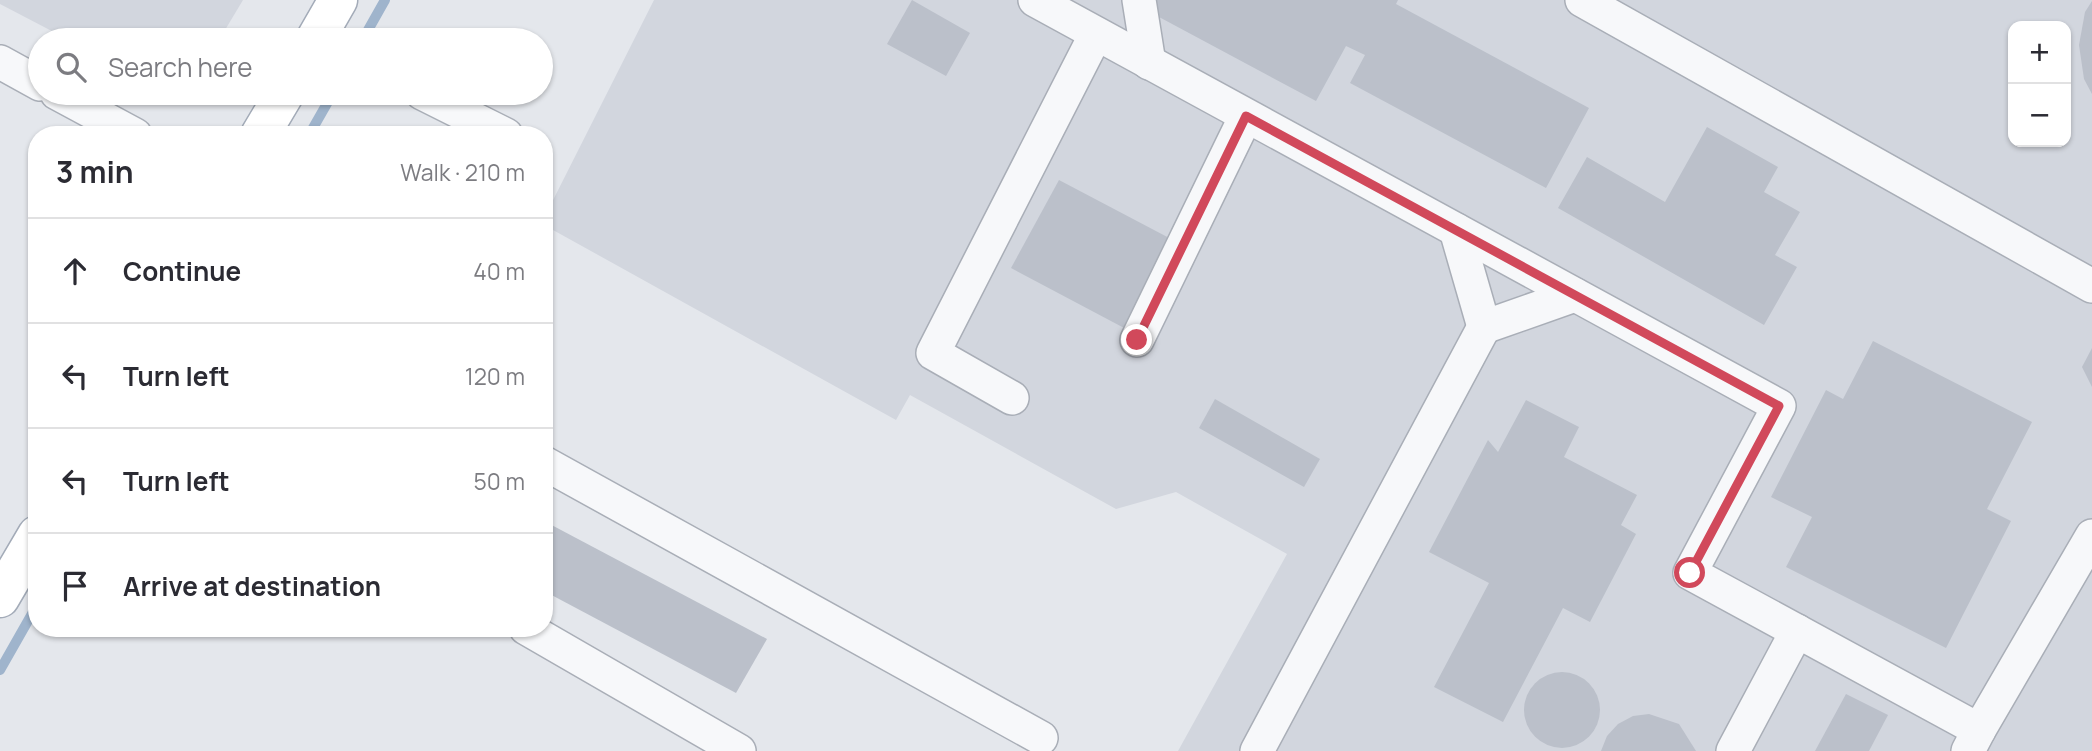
<!DOCTYPE html>
<html lang="en">
<head>
<meta charset="utf-8">
<style>
  body { margin:0; font-family:Manrope,sans-serif; background:#f7f7f7; color:#2b2b33 }
  .controls { position:absolute; right:21px; top:21px; display:grid; overflow:hidden; border-radius:14px; box-shadow:0 2px 5px #0004 }
  .controls button { width:63px; height:63px; display:grid; place-items:center; padding:0; border:0; border-bottom:2px solid #e1e1e2; background:#fff; color:#2b2b33; font:35px sans-serif }
  .stop { position:absolute; width:21px; height:21px; margin:-16px; border:5px solid #d1495b; border-radius:50%; background:#fff }
  .stop.end { background:#d1495b; border-color:#fff; box-shadow:0 2px 7px #0008 }
  .list { margin:0; padding:0; list-style:none }
  h2 { display:flex; justify-content:space-between; align-items:center; height:91px; margin:0; padding:0 28px; font-size:30px }
  h2 small { font-size:23px; font-weight:400; color:#7c7c81 }
  .list li { display:grid; grid-template-columns:46px 1fr auto; gap:21px; align-items:center; box-sizing:border-box; height:105px; padding:0 28px; border-top:2px solid #e1e1e2 }
  .list b { display:block; font-size:26px; white-space:nowrap }
  .list em { font-size:23px; font-style:normal; color:#7c7c81 }
  .icon { flex:none; width:38px; height:38px; fill:none; stroke:currentColor; stroke-width:2; stroke-linecap:round; stroke-linejoin:round }
  .map { position:relative; flex:none; width:2092px; height:751px; overflow:hidden }
  .search { position:absolute; background:#fff; box-shadow:0 2px 5px #0004; left:28px; top:28px; width:525px; height:77px; display:flex; align-items:center; gap:18px; box-sizing:border-box; padding:0 24px; border-radius:38px; color:#7c7c81; font-size:26px }
  .panel { position:absolute; background:#fff; box-shadow:0 2px 5px #0004; left:28px; top:126px; width:525px; height:511px; border-radius:28px }
  .map>svg:first-child { display:block }
  .built { fill:#d2d6de; fill-rule:evenodd }
  .lines { fill:none; stroke-linecap:round; stroke-linejoin:round }
  .stream { stroke:#9fb4cc; stroke-width:10 }
  .building { fill:#bbc0ca }
  .minor-casing { stroke:#a9aeb7; stroke-width:36 }
  .major-casing { stroke:#a3abb8; stroke-width:41 }
  .minor { stroke:#f7f8fa; stroke-width:33 }
  .major { stroke:#fff; stroke-width:38 }
  .route { stroke:#d1495b; stroke-width:9 }
</style>
</head>
<body>
<div class="map">
<svg width="2092" height="751" viewBox="0 0 2092 751">
  <rect width="100%" height="100%" fill="#e4e7ec"/>
  <g class="built">
    <path d="M0,0h243l-24,40h-150l-69,-36z"/>
    <path d="M654,0h1438v751h-914l109,-197 -111,-62 -60,17 -206,-114 -14,25 -352,-195v-7zM2013,26h53v116h-53z"/>
  </g>
  <g class="lines">
    <g class="stream">
      <path d="M363,39l22,-39"/>
      <path d="M309,135l24,-42"/>
      <path d="M0,670l37,-65"/>
    </g>
  </g>
  <g class="building">
    <path d="M912,0l58,33 -24,43 -59,-32z"/>
    <path d="M1151,0h247l-2,4 193,104 -43,80 -196,-105 15,-28 -19,-9 -30,55 -170,-91z"/>
    <path d="M2092,1v93l-8,-15 -5,-34 6,-33z"/>
    <path d="M1707,127l71,40 -14,25 36,20 -25,43 22,12 -33,58 -206,-117 29,-51 78,45z"/>
    <path d="M1059,180l114,60 -47,89 -115,-61z"/>
    <path d="M1873,341l159,81 -45,87 24,12 -65,127 -160,-81 26,-50 -41,-20 55,-107 17,9z"/>
    <path d="M2092,348v39l-10,-20z"/>
    <path d="M1215,399l105,60 -16,28 -105,-59z"/>
    <path d="M1526,400l53,27 -15,30 73,38 -16,30 15,9 -46,88 -27,-14 -60,114 -69,-35 55,-104 -60,-31 59,-112 10,12z"/>
    <path d="M544,521l223,118 -31,54 -192,-102z"/>
    <circle cx="1562" cy="710" r="38"/>
    <path d="M1846,694l42,21 -19,36h-54z"/>
    <path d="M1649,714l30,10 17,27h-95l6,-15 11,-12 15,-8z"/>
  </g>
  <g class="lines">
    <defs>
      <g id="minor">
        <path d="M1035,0l744,406 -89,167 289,157 -11,21"/>
        <path d="M1139,0l10,63"/>
        <path d="M1582,0l510,286"/>
        <path d="M0,62l40,22"/>
        <path d="M57,93l78,42"/>
        <path d="M422,93l84,42"/>
        <path d="M1456,230l28,97 91,-32"/>
        <path d="M1137,340l109,-224"/>
        <path d="M1012,398l-79,-45 163,-319"/>
        <path d="M544,463l497,275"/>
        <path d="M526,628l213,123"/>
        <path d="M1979,730l113,-194"/>
        <path d="M1257,751l227,-424"/>
        <path d="M1733,751l64,-120"/>
      </g>
      <g id="major">
        <path d="M315,40l23,-40"/>
        <path d="M260,135l25,-42"/>
        <path d="M0,598l37,-63"/>
      </g>
    </defs>
    <use href="#minor" class="minor-casing"/>
    <use href="#major" class="major-casing"/>
    <use href="#minor" class="minor"/>
    <use href="#major" class="major"/>
  </g>
  <g class="lines">
    <path class="route" d="M1137,340l109,-224 533,290 -89,167"/>
  </g>
</svg>
<div class="controls">
<button>+</button>
<button>−</button>
</div>
<div class="stop" style="left:1690px;top:573px"></div>
<div class="stop end" style="left:1137px;top:340px"></div>
<div class="search"><svg class="icon" aria-label="search" viewBox="0 0 24 24"><circle cx="10" cy="10" r="6"/><path d="M15 15l6 6"/></svg>Search here</div>
<section class="panel">
<h2>3 min<small>Walk · 210 m</small></h2>
<ul class="list">
<li><svg class="icon" aria-label="ahead" viewBox="0 0 24 24"><path d="M12 20V5M6 11l6-6 6 6"/></svg><div><b>Continue</b></div><em>40 m</em></li>
<li><svg class="icon" aria-label="left" viewBox="0 0 24 24"><path d="M17 20v-9H6M10 6l-5 5 5 5"/></svg><div><b>Turn left</b></div><em>120 m</em></li>
<li><svg class="icon" aria-label="left" viewBox="0 0 24 24"><path d="M17 20v-9H6M10 6l-5 5 5 5"/></svg><div><b>Turn left</b></div><em>50 m</em></li>
<li><svg class="icon" aria-label="arrive" viewBox="0 0 24 24"><path d="M6 21V4h12l-3 4 3 4H6"/></svg><div><b>Arrive at destination</b></div></li>
</ul>
</section>
</div>
</body>
</html>
